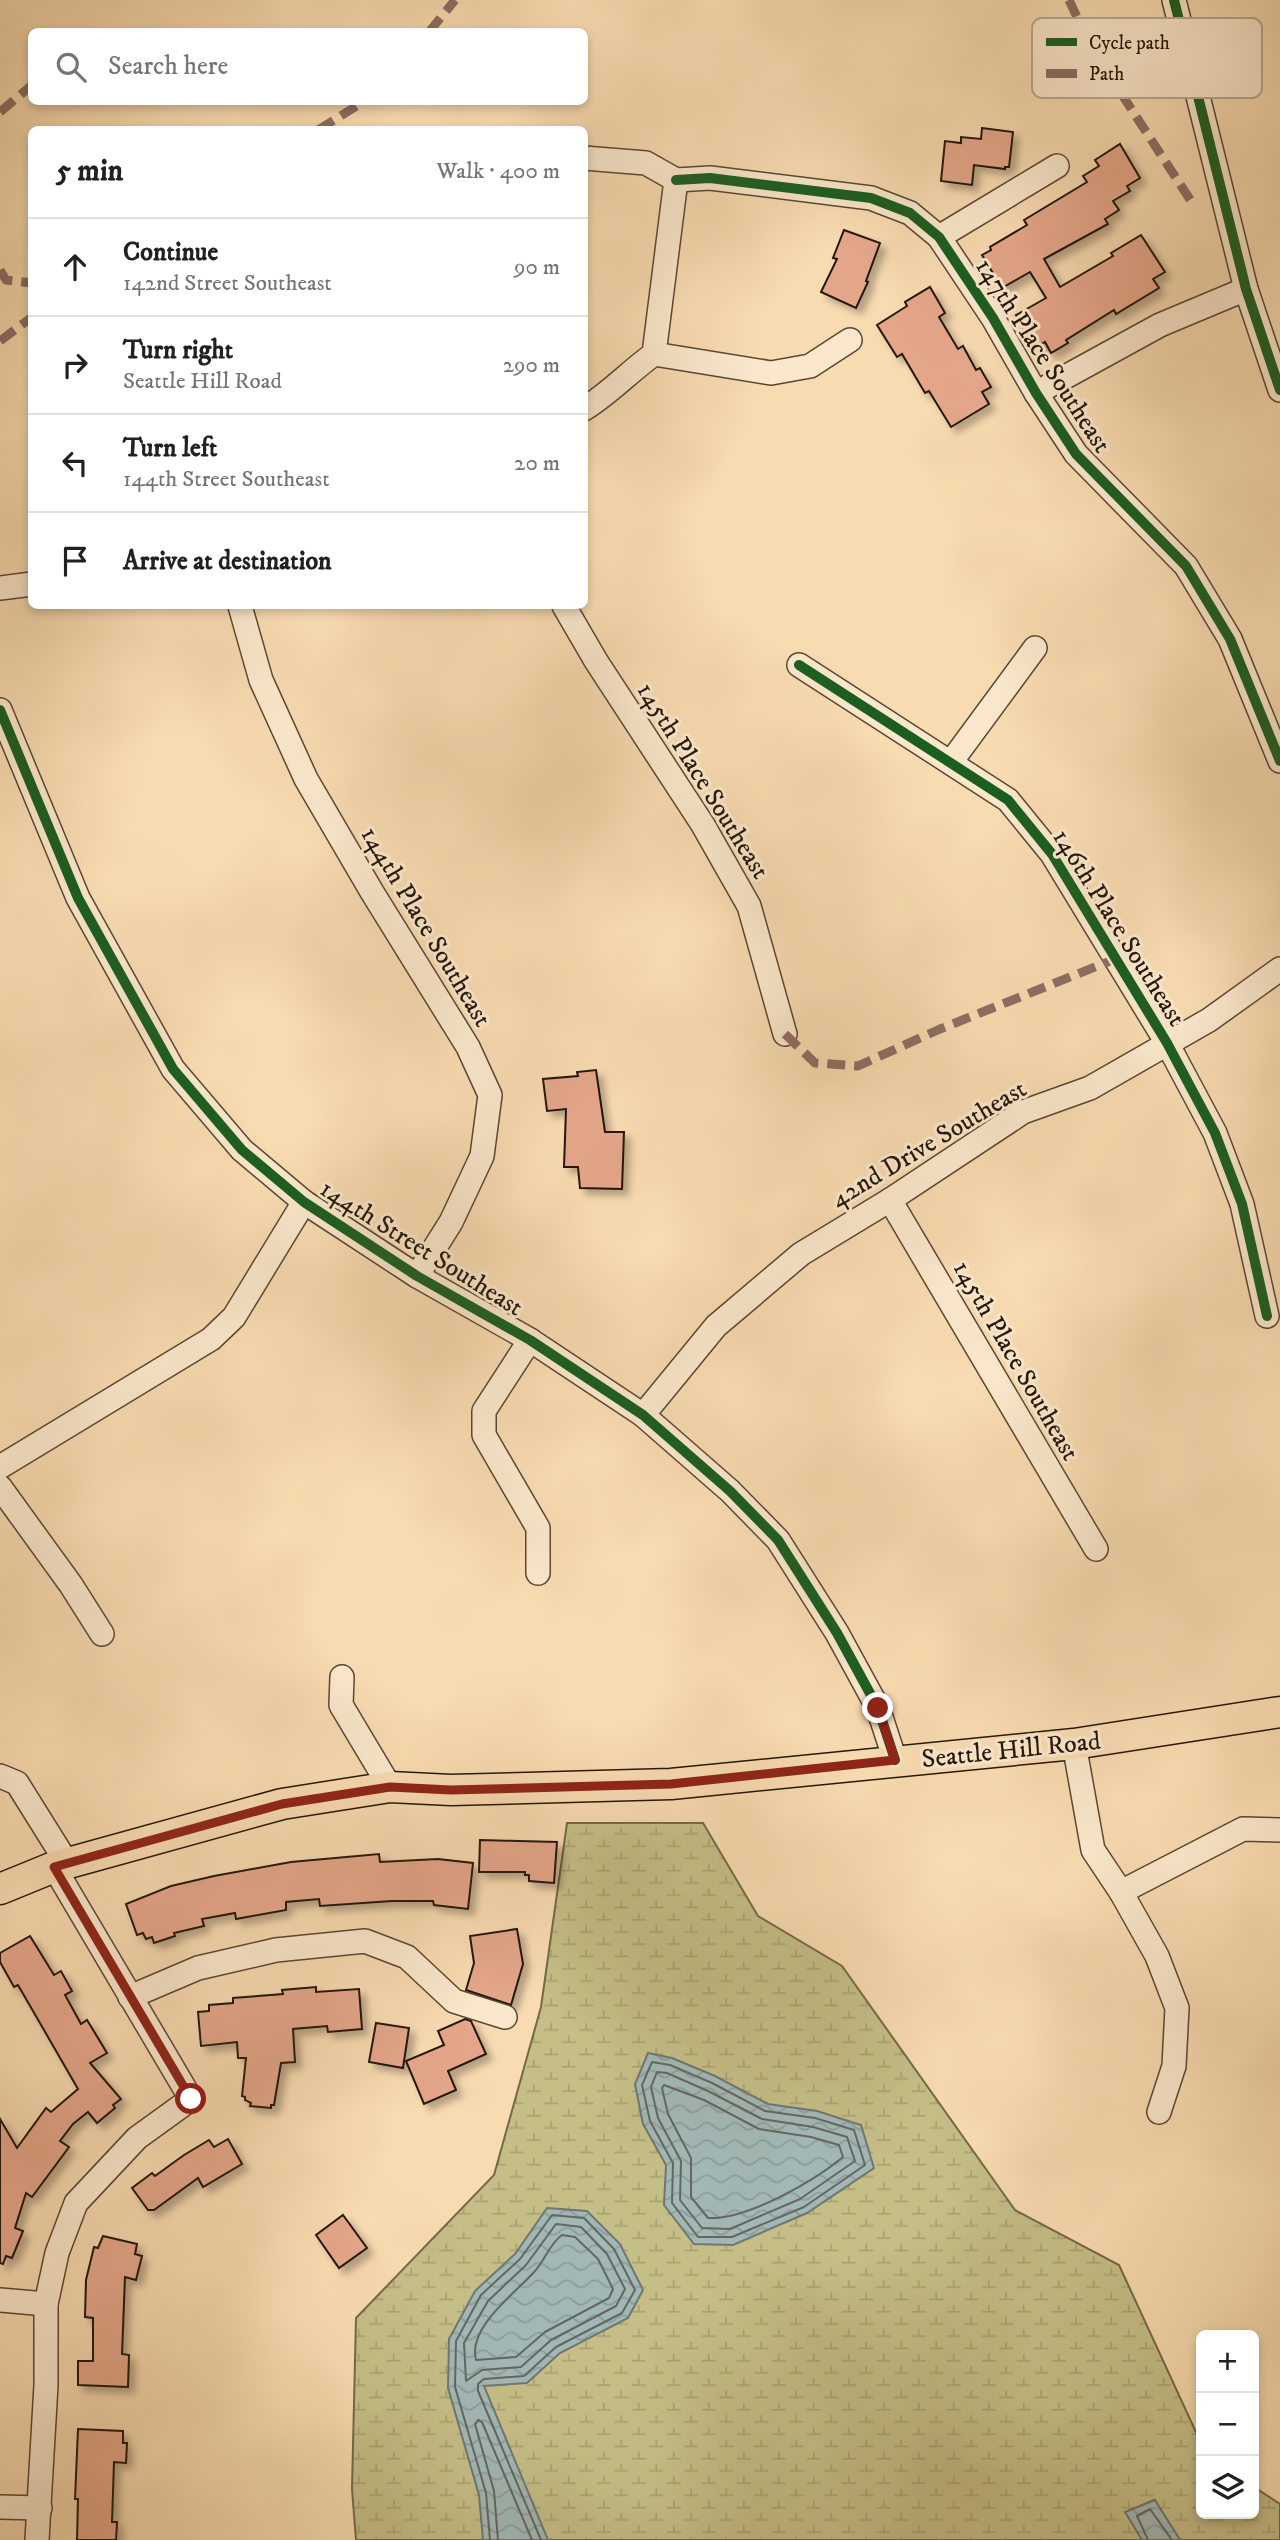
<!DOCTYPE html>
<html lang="en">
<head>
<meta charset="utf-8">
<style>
  body { margin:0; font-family:"IM FELL DW Pica",serif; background:#f2f2f2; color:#202124 }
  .controls { position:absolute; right:21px; bottom:21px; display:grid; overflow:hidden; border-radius:10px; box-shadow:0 4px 10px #0003 }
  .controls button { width:63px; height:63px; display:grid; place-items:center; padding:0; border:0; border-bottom:2px solid #e0e0e0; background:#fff; color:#202124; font:35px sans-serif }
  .stop { position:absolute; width:21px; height:21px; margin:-16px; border:5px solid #8f2418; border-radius:50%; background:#fff }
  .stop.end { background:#8f2418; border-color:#fff; box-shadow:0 2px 7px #0008 }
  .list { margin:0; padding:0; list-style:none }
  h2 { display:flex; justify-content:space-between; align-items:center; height:91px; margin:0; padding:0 28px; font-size:30px }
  h2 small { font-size:23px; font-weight:400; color:#757577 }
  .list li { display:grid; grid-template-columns:46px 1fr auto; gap:21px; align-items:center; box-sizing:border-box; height:98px; padding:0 28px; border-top:2px solid #e0e0e0 }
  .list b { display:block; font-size:26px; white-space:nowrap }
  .list p { margin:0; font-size:23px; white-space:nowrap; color:#757577 }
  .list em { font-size:23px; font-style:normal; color:#757577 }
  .icon { flex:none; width:38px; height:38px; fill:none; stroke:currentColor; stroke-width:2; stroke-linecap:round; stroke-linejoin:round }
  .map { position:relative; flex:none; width:1280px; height:2540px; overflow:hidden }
  .search { position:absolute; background:#fff; box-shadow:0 4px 10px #0003; left:28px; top:28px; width:560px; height:77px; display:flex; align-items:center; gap:18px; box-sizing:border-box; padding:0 24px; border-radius:10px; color:#757577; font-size:26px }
  .panel { position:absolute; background:#fff; box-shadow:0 4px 10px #0003; left:28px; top:126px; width:560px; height:483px; border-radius:10px }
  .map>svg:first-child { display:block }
  .wetland { fill:url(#wetland-marsh); stroke:#746a48; stroke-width:2 }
  .water { fill:url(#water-waves); stroke:#707771; stroke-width:2 }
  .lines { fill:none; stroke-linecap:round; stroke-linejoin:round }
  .shore { stroke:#636760; stroke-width:2 }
  .building { fill:#e4a689; stroke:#241609; stroke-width:2; filter:url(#shadow) }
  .minor-casing { stroke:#594733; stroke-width:26 }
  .major-casing { stroke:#241609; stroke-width:33 }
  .minor { stroke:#fbe8cc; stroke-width:23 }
  .major { stroke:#f9dbb1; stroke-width:30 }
  .quiet { stroke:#8d6e63; stroke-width:9; stroke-dasharray:18 9; stroke-linecap:butt }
  .cycleway-casing { stroke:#fbe8cc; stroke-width:15 }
  .cycleway { stroke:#1b5e20; stroke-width:10 }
  .route { stroke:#8f2418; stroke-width:9 }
  .labels { text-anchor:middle; stroke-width:6; stroke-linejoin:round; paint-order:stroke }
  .street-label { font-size:26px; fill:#241609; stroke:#fbe8cc }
  .key { fill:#fbe8cc; stroke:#baa992; stroke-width:2 }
  .key-label { font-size:19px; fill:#241609 }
</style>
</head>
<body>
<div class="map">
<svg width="1280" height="2540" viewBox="0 0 1280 2540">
  <defs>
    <pattern id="wetland-marsh" width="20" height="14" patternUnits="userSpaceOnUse" patternTransform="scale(1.75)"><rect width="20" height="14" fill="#c5be87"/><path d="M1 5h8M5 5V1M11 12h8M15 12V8" fill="none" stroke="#a9a373"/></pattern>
    <pattern id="water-waves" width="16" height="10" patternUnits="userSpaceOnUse" patternTransform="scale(1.75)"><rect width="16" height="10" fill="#a2b8b6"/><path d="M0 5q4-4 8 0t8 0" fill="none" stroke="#8b9d9b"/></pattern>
    <filter id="shadow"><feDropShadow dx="6" dy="6" stdDeviation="3.5" flood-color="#0004"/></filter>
  </defs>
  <rect width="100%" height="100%" fill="#f9dbb1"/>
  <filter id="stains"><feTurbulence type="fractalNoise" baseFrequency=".00286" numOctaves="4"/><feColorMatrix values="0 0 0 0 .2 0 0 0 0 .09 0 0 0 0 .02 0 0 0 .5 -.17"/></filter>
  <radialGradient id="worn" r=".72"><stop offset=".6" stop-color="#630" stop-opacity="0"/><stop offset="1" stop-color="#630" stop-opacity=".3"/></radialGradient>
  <path class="wetland" d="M567,1823h136l55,93 84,50 173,244 104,55 82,178v71h53v-27l26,17v36h-100l-26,-40 -28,12 16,28h-786l-4,-51 4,-171 138,-143 47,-168z"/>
  <g class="water">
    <path d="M648,2053l24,5 43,18 53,28 49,7 44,14 13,43 -67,45 -74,32 -39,-1 -30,-39 2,-40 -23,-41 -8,-40z"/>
    <path d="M547,2208l40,3 33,33 23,46 -15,28 -68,35 -33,30 -43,3 64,154h-65l-4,-45 -31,-107 1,-49 26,-48 40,-37z"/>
    <path d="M1155,2500l25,40h-38l-17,-28z"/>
  </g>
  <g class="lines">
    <g class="shore">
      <path d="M652,2062l18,3 42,18 53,28 50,7 39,12 11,35 -61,42 -72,30h-34l-26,-34 1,-40 -23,-42 -8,-36z"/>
      <path d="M657,2072l10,1 41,18 54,28 51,8 34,10 8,24 -55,38 -70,30 -28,-1 -22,-28 1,-39 -23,-43 -7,-31z"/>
      <path d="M664,2085l40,15 55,29 52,8 28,8 4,12c-30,25 -97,63 -135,61l-17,-21v-39l-23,-44 -6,-26z"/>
      <path d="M556,2224l25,3 26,27 18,35 -9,17 -65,34 -30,27 -39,3 -16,11 -2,-38 24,-42 38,-36z"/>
      <path d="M562,2235l13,2 23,22 15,30 -4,9 -64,34 -29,25 -40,3c-9,-33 41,-68 59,-89 10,-11 15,-28 27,-36z"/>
      <path d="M490,2540l-4,-47 -31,-106 1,-46 25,-46 39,-36 32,-44 32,3 30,31 21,41 -13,23 -66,34 -32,29 -40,3 -6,5v7l63,149"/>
      <path d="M498,2540l-4,-49 -19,-67 3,-4 4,2 50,118"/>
      <path d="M1148,2540l-11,-24 13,-7 22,31"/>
    </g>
  </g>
  <g class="building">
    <path d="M982,128l31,4 -4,35h-4v2l-31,-4 -2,20 -31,-4 4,-40 16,2v-6l20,2z"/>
    <path d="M1120,144l20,34 -13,8 3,5 -17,10 6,9 -14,9 3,5 -64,35 16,28 53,-31 -2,-3 30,-18 24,37 -12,7 6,9 -43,26 -2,-4 -48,30 2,3 -17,10 -6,-11 -10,6 -19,-33 30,-17 -16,-26 -28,16 -20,-33 9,-5 -1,-3 37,-22 -3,-5 63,-38 -4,-6 16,-10 -4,-6z"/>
    <path d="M844,230l36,13 -14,38 2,1 -12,26 -35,-16 16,-33 -4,-1z"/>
    <path d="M930,287l15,26 -6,4 19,32 5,-3 13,24 4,-2 11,19 -9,5 7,12 -38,23 -22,-36 -4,2 -23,-39 -5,3 -20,-32 30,-19 -2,-4z"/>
    <path d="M596,1070l9,62h19l-2,57 -42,-1 -2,-21h-14l2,-58 -19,2 -4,-32 35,-3 -1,-4z"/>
    <path d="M480,1840l77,2 -3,41 -25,-2v-6h-4v-3h-46z"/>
    <path d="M379,1854l1,8 58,-3 35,4 -5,46 -34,-4 -1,-4h-41l-72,5 -1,-7 -33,3v8l-50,9 -1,-6 -33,6 2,7 -30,7 1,3 -21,7 -2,-6 -6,2 -3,-6 -6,2 -11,-31 45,-18 43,-10 77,-14z"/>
    <path d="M517,1929l6,35 -12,41 -45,-15 8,-27 -4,-27z"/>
    <path d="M30,1936l24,39 7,-4 11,20 -7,4 16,29 6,-4 20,33 -17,10 31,36 -8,6 2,3 -18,15 -9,-11 -15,12 -13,17 9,6 -37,50 -6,-4 -11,35 8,3 -11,27 -6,-2 -3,8 -3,-1v-144l17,29 29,-40 5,4 27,-23 -60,-104 -4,2 -14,-25v-9z"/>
    <path d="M316,1987v5l43,-3 3,40 -34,3 -1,-6 -34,3 2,33 -14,1 -7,42h-3v3l-21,-2 1,-3 -6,-3v-3l-3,-1 4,-38h-8l-1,-16 -36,4 -3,-34 11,-1v-6l24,-2v-5l50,-4 -1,-4z"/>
    <path d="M465,2019l6,2 15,33 -38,17 8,19 -32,14 -18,-43 38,-16 -6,-14z"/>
    <path d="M376,2023l33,5 -6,40 -34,-6z"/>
    <path d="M228,2139l14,25 -39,23 -5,-9 -44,32h-6l-16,-22 20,-15 3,3 29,-21 25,-15 5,7z"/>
    <path d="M343,2215l24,33 -28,20 -23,-33z"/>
    <path d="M103,2236l34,8 -2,10 7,2 -6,24 -11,-3 -3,77 7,1 -1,32 -50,-2v-24h15v-43l-8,-1 1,-37 8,-33 4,1z"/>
    <path d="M78,2429l45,2v12h4l-1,20 -12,-1 -2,60h5l-1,18h-39l1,-41h-3z"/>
  </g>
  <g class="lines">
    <defs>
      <g id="minor">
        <path d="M1174,0l72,289 34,101"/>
        <path d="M584,158l62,5 30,17"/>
        <path d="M676,180l34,-2 161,20 39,15 29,24 54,81 43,75 40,61 110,112 44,73 50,122"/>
        <path d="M939,237l118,-71"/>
        <path d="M654,354l117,19 39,-7 40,-26"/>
        <path d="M1036,393l124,-68 86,-36"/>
        <path d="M584,409c26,-16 46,-38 70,-55l22,-174"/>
        <path d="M0,588l32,-4"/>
        <path d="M240,606l21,74 45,99 66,113 96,155 22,48 -8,61 -31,66 -34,54"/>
        <path d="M564,606l32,55 107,164 46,81 36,128"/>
        <path d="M799,665l209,135 44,54 115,189 48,90 27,71 25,112"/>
        <path d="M0,710l78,188 95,171 69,81 62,52 113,74 113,64 113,75 87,76 48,49 59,93 41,75 17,52"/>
        <path d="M951,762l84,-114"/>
        <path d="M890,1200l206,349"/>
        <path d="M530,1340l-46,71v24l54,93v45"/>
        <path d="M643,1415l73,-89 85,-72 89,-54 133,-88 67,-24 119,-68 71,-51"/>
        <path d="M0,1467l211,-128 23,-22 70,-115"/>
        <path d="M0,1487l71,98 31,49"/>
        <path d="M342,1677l-1,28 49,82"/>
        <path d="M1074,1744l19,106 28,42 36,64 20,52 -3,58 -15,46"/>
        <path d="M0,1776l17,7 50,80"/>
        <path d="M1121,1892l122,-63 37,1"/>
        <path d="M130,1997l68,-29 78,-18 89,-9 42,16 47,44 51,16"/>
        <path d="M0,2300l46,4"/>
        <path d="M0,2507l40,1"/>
        <path d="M37,2540l9,-155v-81l11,-51 19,-50 61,-65 54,-39 -137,-232"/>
      </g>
      <path id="major" d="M0,1889l54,-22 228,-63 108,-17 61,3 220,-6 403,-40 206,-32"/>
    </defs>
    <use href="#minor" class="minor-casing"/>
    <use href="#major" class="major-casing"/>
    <use href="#minor" class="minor"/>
    <use href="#major" class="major"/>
    <g class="quiet">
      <path d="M1069,0l22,47 100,154"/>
      <path d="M429,32l26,-32"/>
      <path d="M0,112l32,-27"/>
      <path d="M318,130l45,-28"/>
      <path d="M0,270l6,10 26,3"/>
      <path d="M0,341l32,-24"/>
      <path d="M785,1034l30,29 43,3 82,-37 175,-70"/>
    </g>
    <defs>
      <g id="cycleway">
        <path d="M1174,0l72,289 34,101"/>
        <path d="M676,180l34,-2 161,20 39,15 29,24 54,81 43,75 40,61 110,112 44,73 50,122"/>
        <path d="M799,665l209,135 44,54 115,189 48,90 27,71 25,112"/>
        <path d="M0,710l78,188 95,171 69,81 62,52 113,74 113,64 113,75 87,76 48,49 59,93 41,75 17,52"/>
      </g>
    </defs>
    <use href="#cycleway" class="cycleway-casing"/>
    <use href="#cycleway" class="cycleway"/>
  </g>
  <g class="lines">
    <path class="route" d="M191,2099l-137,-232 228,-63 108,-17 61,3 220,-6 224,-24 -17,-52"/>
  </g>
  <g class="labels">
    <g class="street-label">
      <text transform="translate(1044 355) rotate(57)" y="9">147th Place Southeast</text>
      <text transform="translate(704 780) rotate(58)" y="9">145th Place Southeast</text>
      <text transform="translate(427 926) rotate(59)" y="9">144th Place Southeast</text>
      <text transform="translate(1120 927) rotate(58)" y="9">146th Place Southeast</text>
      <text transform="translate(928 1143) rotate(-31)" y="9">42nd Drive Southeast</text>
      <text transform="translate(422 1247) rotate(32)" y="9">144th Street Southeast</text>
      <text transform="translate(1017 1360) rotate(60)" y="9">145th Place Southeast</text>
      <text transform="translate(1011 1749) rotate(-6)" y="9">Seattle Hill Road</text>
    </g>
  </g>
  <rect x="1032" y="18" width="230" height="80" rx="10" class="key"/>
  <rect x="1046" y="38" width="31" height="8" fill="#1b5e20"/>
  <rect x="1046" y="69" width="31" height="9" fill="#8d6e63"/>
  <g class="key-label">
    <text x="1089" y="49">Cycle path</text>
    <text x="1089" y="80">Path</text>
  </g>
  <rect width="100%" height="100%" filter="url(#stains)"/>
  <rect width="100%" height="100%" fill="url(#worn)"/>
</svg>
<div class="controls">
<button>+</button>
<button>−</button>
<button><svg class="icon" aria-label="layers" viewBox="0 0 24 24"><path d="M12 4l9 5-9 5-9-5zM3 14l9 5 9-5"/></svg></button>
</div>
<div class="stop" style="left:191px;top:2099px"></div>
<div class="stop end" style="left:878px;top:1708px"></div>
<div class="search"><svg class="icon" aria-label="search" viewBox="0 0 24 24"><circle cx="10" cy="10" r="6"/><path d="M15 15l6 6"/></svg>Search here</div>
<section class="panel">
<h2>5 min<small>Walk · 400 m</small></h2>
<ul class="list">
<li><svg class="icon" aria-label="ahead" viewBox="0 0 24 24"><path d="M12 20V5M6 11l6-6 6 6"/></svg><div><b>Continue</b><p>142nd Street Southeast</p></div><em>90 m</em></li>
<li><svg class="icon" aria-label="right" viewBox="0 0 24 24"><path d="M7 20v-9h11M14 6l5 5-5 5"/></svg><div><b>Turn right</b><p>Seattle Hill Road</p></div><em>290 m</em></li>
<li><svg class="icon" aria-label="left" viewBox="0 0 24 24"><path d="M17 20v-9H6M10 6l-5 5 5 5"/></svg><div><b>Turn left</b><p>144th Street Southeast</p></div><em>20 m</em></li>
<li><svg class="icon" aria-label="arrive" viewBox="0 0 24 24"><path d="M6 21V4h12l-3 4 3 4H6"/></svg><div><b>Arrive at destination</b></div></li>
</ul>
</section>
</div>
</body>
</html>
